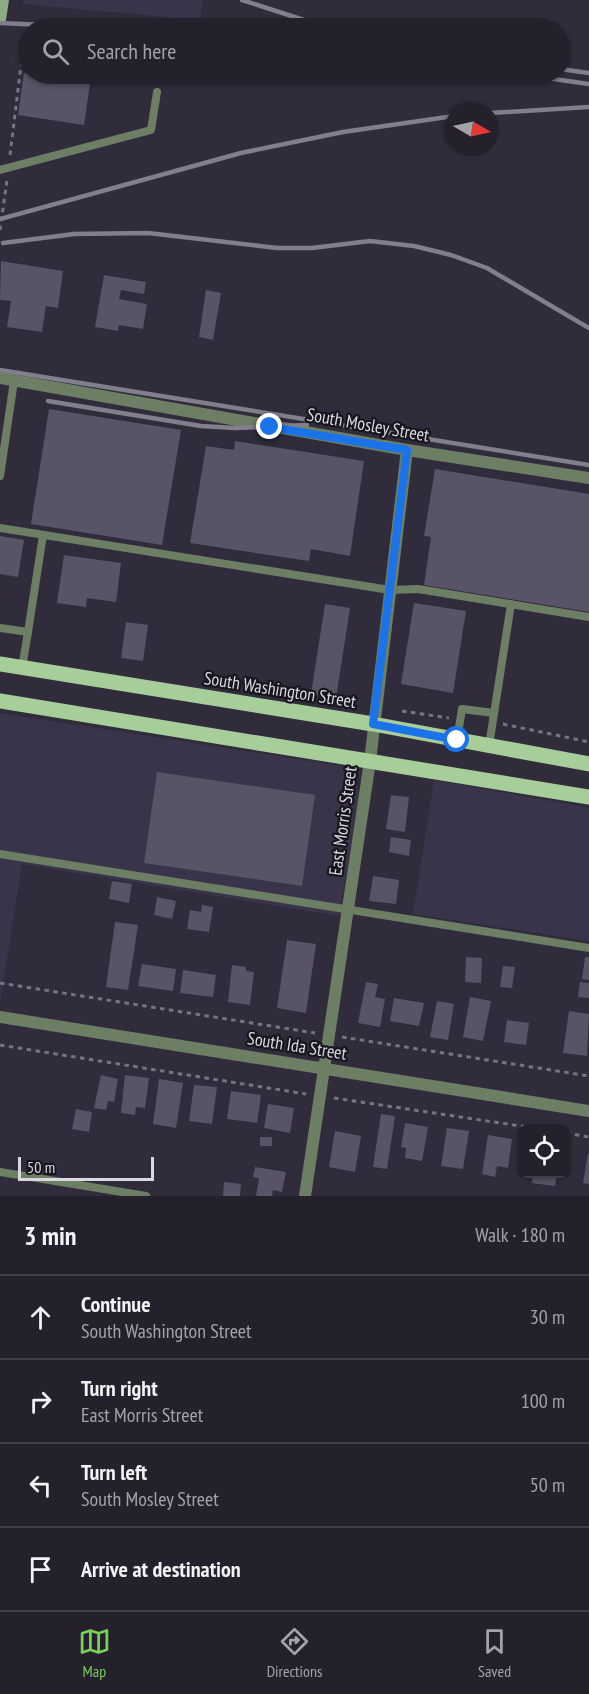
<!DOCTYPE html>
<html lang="en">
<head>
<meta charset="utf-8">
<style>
  body { margin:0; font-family:"PT Sans Narrow",sans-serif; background:#302e39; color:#f1f3f6 }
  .controls { position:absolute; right:18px; bottom:18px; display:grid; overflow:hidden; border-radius:12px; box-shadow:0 2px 4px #0004 }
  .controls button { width:54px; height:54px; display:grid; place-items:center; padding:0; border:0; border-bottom:2px solid #413e49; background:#24212d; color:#f1f3f6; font:30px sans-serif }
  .compass { position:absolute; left:445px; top:102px; width:54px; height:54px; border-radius:50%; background:#24212d; box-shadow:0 2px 4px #0004; rotate:99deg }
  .scale { position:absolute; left:18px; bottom:15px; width:136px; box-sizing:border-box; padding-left:6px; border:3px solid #dad8e3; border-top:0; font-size:16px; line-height:21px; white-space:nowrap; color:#dad8e3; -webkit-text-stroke:4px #18161d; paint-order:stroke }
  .stop { position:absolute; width:18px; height:18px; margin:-14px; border:4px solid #1a73e8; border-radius:50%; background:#fff }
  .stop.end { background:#1a73e8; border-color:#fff; box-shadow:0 2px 6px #0008 }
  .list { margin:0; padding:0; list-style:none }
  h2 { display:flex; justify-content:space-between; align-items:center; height:78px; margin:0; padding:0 24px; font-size:26px }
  h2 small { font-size:20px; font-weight:400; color:#a3a3aa }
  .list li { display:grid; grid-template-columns:39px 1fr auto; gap:18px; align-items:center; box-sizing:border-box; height:84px; padding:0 24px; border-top:2px solid #413e49 }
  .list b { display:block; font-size:22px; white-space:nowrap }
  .list p { margin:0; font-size:20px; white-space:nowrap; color:#a3a3aa }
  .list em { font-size:20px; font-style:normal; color:#a3a3aa }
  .icon { flex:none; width:33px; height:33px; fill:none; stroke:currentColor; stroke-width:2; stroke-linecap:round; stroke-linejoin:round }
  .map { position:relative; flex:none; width:589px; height:1196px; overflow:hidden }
  .search { position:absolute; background:#24212d; box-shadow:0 2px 4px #0004; left:18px; right:18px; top:18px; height:66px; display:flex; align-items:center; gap:15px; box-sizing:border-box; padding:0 21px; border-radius:33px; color:#a3a3aa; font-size:22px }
  .sheet { height:414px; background:#24212d }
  nav { display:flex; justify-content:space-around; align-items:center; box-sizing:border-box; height:84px; border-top:2px solid #413e49; background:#24212d; font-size:16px; color:#a3a3aa }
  nav a { display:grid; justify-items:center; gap:3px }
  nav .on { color:#7ad157 }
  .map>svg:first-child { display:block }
  .built { fill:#3a344a }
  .building { fill:#585365 }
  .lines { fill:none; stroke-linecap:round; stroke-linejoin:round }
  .path { stroke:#777381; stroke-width:3; stroke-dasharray:4.5 4.5; stroke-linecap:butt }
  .lane { stroke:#6c7f65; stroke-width:8 }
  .street { stroke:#6c7f65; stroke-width:12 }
  .secondary { stroke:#8dac83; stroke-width:12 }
  .primary { stroke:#a7ce99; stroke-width:15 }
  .rail { stroke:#827f8d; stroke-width:4.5 }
  .route { stroke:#1a73e8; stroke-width:8 }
  .labels { text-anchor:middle; stroke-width:4.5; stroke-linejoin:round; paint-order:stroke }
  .street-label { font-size:18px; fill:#dad8e3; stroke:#18161d }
</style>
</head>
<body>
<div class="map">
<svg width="589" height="1196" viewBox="0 0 589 1196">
  <rect width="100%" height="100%" fill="#302c3c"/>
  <g class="built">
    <path d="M24,0h179l-3,20 -177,-16z"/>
    <path d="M0,713l342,53 13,11 4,16 -20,123 -317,-52 -22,140z"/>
    <path d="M434,780l155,28v133l-176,-27z"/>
  </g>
  <g class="building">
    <path d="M24,73l66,10 -6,42 -66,-10z"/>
    <path d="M1,261l62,10 -5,37 -12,-2 -4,26 -35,-5 4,-26 -11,-1z"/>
    <path d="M104,275l42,7 -2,12 -23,-4 -2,9 28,5 -4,25 -24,-4 -1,6 -23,-4z"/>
    <path d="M206,290l15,3 -8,47 -14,-3z"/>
    <path d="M49,409l132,21 -19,115 -131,-21z"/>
    <path d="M235,441l129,20 -14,95 -39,-7 -2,12 -119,-18 16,-97 28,4z"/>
    <path d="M435,469l154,25v118l-165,-27 7,-48 -7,-1z"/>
    <path d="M0,536l24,4 -6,37 -18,-3z"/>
    <path d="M64,555l57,8 -5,39 -29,-4 -1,9 -29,-4z"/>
    <path d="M414,603l52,8 -13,82 -52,-9z"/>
    <path d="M325,604l25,4 -14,90 -25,-4z"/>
    <path d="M126,622l22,3 -5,36 -22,-3z"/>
    <path d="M157,772l158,23 -13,91 -158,-23z"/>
    <path d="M391,795l18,2 -4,35 -19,-3z"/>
    <path d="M391,837l20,3 -2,16 -20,-4z"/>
    <path d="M373,876l26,4 -3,24 -27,-3z"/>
    <path d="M112,881l20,3 -3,19 -20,-4z"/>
    <path d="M157,897l19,4 -4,18 -18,-4z"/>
    <path d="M202,905l11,2 -4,25 -22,-3 3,-19 11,2z"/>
    <path d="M115,922l23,3 -10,65 -22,-3z"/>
    <path d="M287,940l29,4 -10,69 -29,-5z"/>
    <path d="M466,957l16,1 -1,25 -16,-1z"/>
    <path d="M585,957h4v23l-7,-1z"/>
    <path d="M142,964l34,5 -3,22 -35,-5z"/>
    <path d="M232,965l14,2v4l8,1 -4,33 -22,-3z"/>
    <path d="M503,966l12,1 -3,21 -12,-1z"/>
    <path d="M183,970l33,5 -3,22 -33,-4z"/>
    <path d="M366,982l12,2 -3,13 10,2 -5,28 -22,-4z"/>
    <path d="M580,982l9,1v15l-11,-1z"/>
    <path d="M470,997l21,4 -8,40 -20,-4z"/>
    <path d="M394,998l30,5 -5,23 -29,-5z"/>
    <path d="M437,1001l17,3 -6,36 -18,-3z"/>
    <path d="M569,1011l20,3 -2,42 -24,-3z"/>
    <path d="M507,1020l22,3 -3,22 -22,-3z"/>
    <path d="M101,1075l17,4 -4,23 -6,-1 -2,9 -12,-2z"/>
    <path d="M125,1075l24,3 -4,30 -9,-1 -1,8 -14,-2z"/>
    <path d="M159,1079l24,4 -7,45 -23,-4z"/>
    <path d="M194,1085l23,2 -5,37 -23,-3z"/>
    <path d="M231,1091l30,4 -4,28 -30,-4z"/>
    <path d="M268,1104l26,4 -4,25 -26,-5z"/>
    <path d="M76,1109l16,3 -3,20 -17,-3z"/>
    <path d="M381,1114l14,2 -8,53 -14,-2z"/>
    <path d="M405,1123l23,4 -6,34 -17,-3 1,-10 -5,-1z"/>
    <path d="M447,1128l22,3 -6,38 -22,-3z"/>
    <path d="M335,1131l26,5 -6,36 -26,-5z"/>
    <path d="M488,1135l24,4 -4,29 -11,-2 -2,11 -13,-3z"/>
    <rect x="260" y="1137" width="12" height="9"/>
    <path d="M588,1154h1v30l-6,-1z"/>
    <path d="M255,1167l31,5 -4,20 -9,-2 -1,6h-16l3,-18 -6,-1z"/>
    <path d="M533,1174h24l-2,12 -23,-3z"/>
    <path d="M224,1182l17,2 -1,12h-17z"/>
  </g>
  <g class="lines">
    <g class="path">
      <path d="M10,155l11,-90"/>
      <path d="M0,230l7,-50"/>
      <path d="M402,711l47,7"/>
      <path d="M503,724l86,18"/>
      <path d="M0,983l315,50"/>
      <path d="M342,1037l247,39"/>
      <path d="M0,1045l306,49"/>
      <path d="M334,1098l200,30"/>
      <path d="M566,1133l23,4"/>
    </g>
    <g class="lane">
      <path d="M0,170l151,-40 6,-38"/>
      <path d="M0,476l14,-95"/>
      <path d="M0,528l390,62 28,-1 171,28"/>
      <path d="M0,628l28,4 15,-97"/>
      <path d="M22,668l6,-36"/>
      <path d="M457,740l5,-31 32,4"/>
      <path d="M489,746l22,-142"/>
      <path d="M0,854l589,94"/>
      <path d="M0,1172l146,24"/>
    </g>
    <g class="street">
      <path d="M0,378l407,72 182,28"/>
      <path d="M0,1017l589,94"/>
      <path d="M305,1196l65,-435 37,-311"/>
    </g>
    <path class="secondary" d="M0,19l3,-19"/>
    <g class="primary">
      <path d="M0,664l373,60 216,40"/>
      <path d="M0,701l589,96"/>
    </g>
    <g class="rail">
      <path d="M242,0l87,28"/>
      <path d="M0,23l109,5"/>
      <path d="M560,69l29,4"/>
      <path d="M518,74l71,10"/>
      <path d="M490,113l99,-6"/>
      <path d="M0,219l241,-66 102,-21 111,-16"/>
      <path d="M3,243l71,-9 74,-1 129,15h35l58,-7 44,5 37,9 36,13 102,60"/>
      <path d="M0,370l589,95"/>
      <path d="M48,401l153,25 34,2 72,-3"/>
    </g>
  </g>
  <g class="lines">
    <path class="route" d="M270,427l137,23 -34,274 84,16"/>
  </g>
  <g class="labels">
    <g class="street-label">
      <text transform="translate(368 425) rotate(10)" y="6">South Mosley Street</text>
      <text transform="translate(280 690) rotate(9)" y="6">South Washington Street</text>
      <text transform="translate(343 821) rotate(-82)" y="6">East Morris Street</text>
      <text transform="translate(297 1046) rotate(9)" y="6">South Ida Street</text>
    </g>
  </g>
</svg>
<div class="controls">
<button><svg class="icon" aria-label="locate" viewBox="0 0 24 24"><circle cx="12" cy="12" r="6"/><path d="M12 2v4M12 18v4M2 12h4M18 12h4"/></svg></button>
</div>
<svg class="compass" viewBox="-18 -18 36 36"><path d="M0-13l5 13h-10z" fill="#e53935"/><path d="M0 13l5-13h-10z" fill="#a3a3aa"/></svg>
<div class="scale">50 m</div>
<div class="stop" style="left:457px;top:740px"></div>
<div class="stop end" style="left:270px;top:427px"></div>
<div class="search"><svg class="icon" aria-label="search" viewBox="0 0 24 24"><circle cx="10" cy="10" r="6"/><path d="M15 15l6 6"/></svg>Search here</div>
</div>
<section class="sheet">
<h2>3 min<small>Walk · 180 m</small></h2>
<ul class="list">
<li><svg class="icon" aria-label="ahead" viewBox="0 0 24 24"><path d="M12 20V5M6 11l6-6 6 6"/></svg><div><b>Continue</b><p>South Washington Street</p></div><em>30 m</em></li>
<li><svg class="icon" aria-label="right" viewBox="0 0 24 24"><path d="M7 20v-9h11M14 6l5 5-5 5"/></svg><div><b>Turn right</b><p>East Morris Street</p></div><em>100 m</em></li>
<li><svg class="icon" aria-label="left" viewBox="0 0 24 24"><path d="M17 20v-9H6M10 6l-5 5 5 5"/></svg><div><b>Turn left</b><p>South Mosley Street</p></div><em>50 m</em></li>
<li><svg class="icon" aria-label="arrive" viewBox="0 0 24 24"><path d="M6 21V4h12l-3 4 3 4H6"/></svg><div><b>Arrive at destination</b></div></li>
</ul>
</section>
<nav>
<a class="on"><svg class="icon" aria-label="map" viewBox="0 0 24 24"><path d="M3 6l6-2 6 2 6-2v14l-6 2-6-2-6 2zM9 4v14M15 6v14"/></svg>Map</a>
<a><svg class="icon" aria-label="directions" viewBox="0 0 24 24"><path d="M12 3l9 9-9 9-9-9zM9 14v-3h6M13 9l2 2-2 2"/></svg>Directions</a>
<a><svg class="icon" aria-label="saved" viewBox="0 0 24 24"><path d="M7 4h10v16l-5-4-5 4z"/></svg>Saved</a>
</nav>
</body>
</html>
